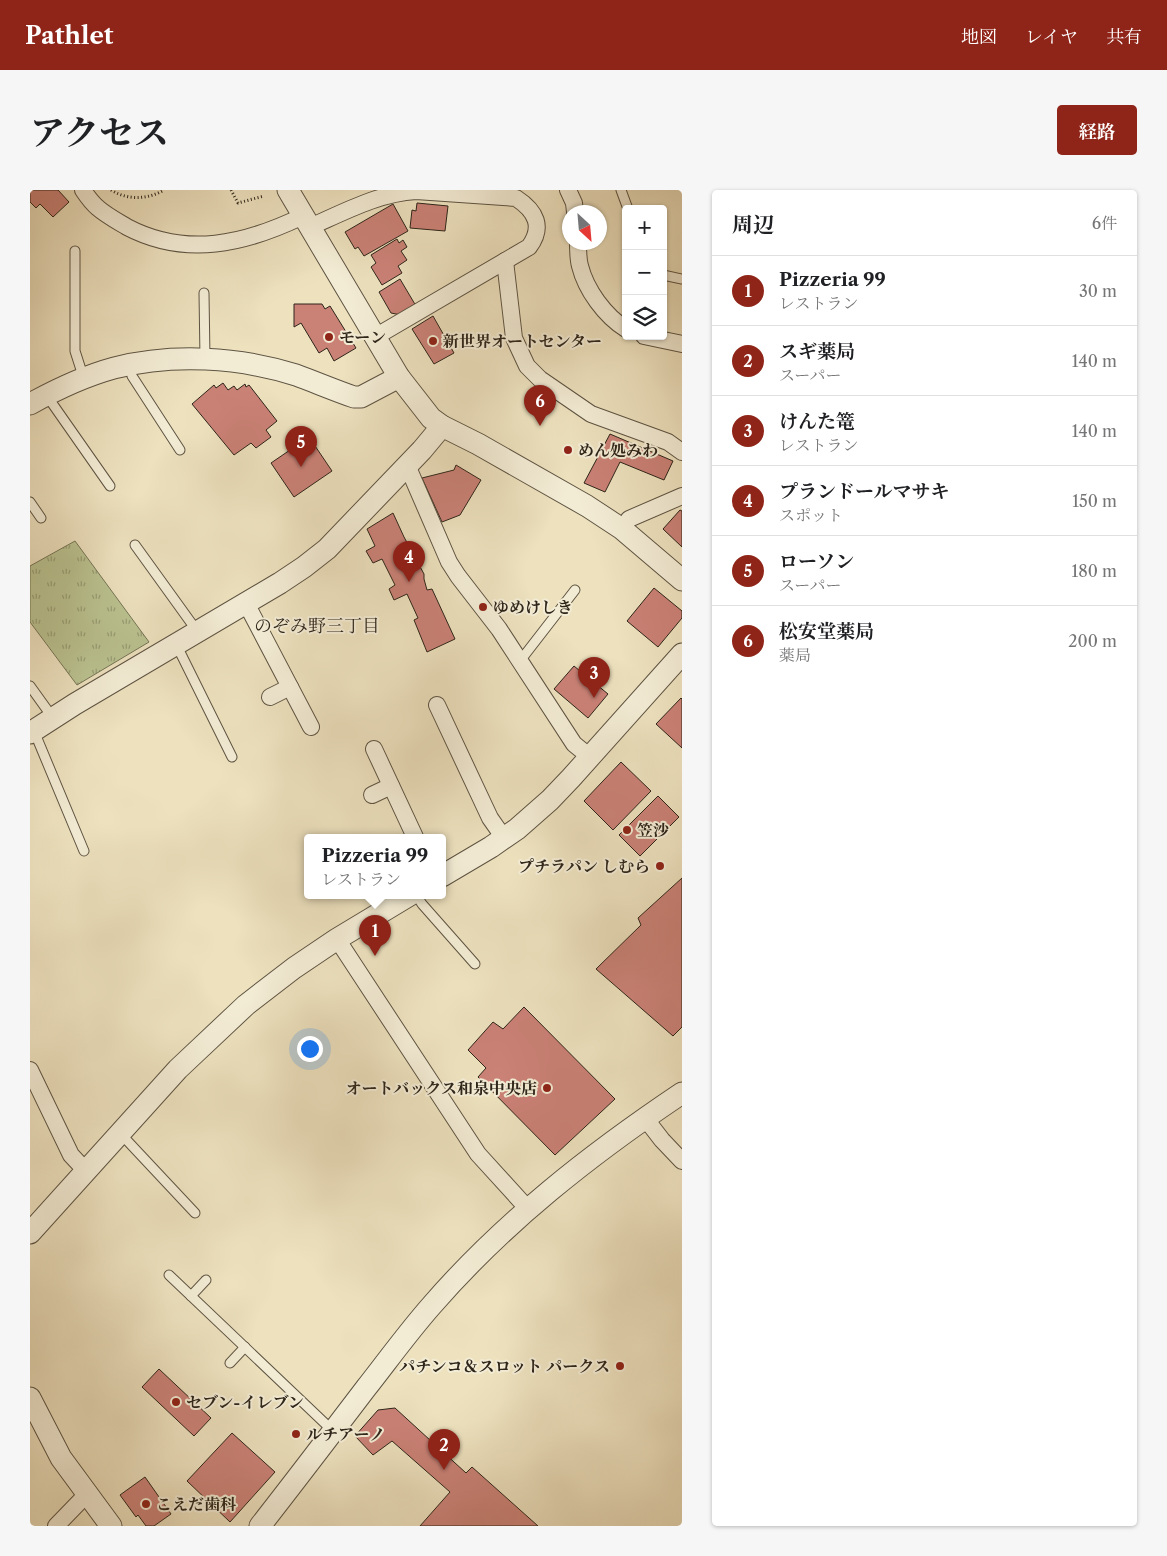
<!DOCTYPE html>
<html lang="ja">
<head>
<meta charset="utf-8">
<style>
  body { margin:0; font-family:"Libre Caslon Text","Noto Serif JP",serif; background:#f6f6f6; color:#202124 }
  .controls { position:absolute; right:15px; top:15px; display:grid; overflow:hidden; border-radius:5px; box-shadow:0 1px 4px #0004 }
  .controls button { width:45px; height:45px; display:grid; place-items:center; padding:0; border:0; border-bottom:1px solid #e0e0e0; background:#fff; color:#202124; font:25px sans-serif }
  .compass { position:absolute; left:532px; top:15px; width:45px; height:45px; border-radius:50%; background:#fff; box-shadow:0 1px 4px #0004; rotate:154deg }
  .you { position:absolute; left:279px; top:858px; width:18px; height:18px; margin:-12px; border:4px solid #fff; border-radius:50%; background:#1a73e8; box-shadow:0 0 0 8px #1a73e833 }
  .badge { display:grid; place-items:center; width:32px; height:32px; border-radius:50%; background:#8f2418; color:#fff; font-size:16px; font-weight:700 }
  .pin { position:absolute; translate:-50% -41px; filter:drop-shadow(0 1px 2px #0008) }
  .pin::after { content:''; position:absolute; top:26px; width:18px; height:15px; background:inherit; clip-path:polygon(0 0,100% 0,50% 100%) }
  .popup { position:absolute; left:274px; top:644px; width:142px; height:65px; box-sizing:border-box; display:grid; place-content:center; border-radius:5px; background:#fff; filter:drop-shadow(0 1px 4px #0005); font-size:16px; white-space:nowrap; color:#757577 }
  .popup b { font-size:19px; color:#202124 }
  .popup::after { content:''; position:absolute; left:50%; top:100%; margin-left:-10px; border:10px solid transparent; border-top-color:#fff }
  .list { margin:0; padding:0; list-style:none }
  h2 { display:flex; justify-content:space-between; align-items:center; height:65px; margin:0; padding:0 20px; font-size:21px }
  h2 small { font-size:16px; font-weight:400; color:#757577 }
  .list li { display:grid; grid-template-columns:32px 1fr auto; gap:15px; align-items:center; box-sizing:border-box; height:70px; padding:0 20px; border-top:1px solid #e0e0e0 }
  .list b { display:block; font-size:19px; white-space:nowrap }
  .list p { margin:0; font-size:16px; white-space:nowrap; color:#757577 }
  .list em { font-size:16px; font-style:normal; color:#757577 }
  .icon { flex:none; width:28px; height:28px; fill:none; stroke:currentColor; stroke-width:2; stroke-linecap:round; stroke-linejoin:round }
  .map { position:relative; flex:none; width:652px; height:1336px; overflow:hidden; border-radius:5px }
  header { display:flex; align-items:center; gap:30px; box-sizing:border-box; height:70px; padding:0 25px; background:#8f2418; color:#fff }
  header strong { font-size:24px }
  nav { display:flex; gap:28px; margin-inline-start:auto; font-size:18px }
  .intro { display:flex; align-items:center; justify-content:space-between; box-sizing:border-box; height:120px; padding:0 30px }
  h1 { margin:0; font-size:35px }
  .button { padding:12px 22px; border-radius:5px; background:#8f2418; color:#fff; font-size:18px; font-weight:700 }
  main { display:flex; gap:30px; padding:0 30px }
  aside { flex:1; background:#fff; border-radius:5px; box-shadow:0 1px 4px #0004 }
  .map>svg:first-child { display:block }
  .park { fill:url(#park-tufts); stroke:#747455 }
  .building { fill:#ca8176; stroke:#2e251a }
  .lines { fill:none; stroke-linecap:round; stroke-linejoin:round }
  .service-casing { stroke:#5e5443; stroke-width:11 }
  .minor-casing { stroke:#5e5443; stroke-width:18 }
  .tertiary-casing { stroke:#5e5443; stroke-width:23 }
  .path { stroke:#2e251a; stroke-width:3; stroke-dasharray:1 2.5; stroke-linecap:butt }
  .service { stroke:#f3ecd5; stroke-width:9 }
  .minor { stroke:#f3ecd5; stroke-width:16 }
  .tertiary { stroke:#f3ecd5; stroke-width:21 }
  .poi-dot { fill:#8f2418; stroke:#f3ecd5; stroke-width:2 }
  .labels { text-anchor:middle; stroke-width:4; stroke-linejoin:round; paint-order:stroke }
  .poi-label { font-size:16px; font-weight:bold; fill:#2e251a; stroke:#f3ecd5; text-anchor:start }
  .neighbourhood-label { font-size:18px; fill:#2e251a; stroke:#f3ecd5 }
</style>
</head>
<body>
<header>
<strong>Pathlet</strong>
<nav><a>地図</a><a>レイヤ</a><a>共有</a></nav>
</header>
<div class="intro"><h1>アクセス</h1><a class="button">経路</a></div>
<main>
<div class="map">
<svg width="652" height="1336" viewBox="0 0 652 1336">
  <defs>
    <pattern id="park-tufts" width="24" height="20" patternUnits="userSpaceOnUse" patternTransform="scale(1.25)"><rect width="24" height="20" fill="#bac290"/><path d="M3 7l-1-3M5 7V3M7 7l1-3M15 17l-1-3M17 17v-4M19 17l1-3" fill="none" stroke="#989d75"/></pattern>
  </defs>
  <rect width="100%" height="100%" fill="#ede1be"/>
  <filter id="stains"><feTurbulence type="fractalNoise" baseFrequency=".004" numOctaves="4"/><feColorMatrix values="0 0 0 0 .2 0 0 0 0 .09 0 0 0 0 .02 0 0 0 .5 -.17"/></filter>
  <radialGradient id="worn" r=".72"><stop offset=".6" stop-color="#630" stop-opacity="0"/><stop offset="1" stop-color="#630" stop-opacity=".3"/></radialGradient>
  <path class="park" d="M45,351l74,101 -72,43 -47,-63v-56z"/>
  <g class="building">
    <path d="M0,0h28l11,12 -16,15 -13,-13 -4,4 -6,-6z"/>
    <path d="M387,13l31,3 -3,25 -35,-3 2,-18 4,1z"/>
    <path d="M363,14l15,27 -44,25 -6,-9 -3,2 -10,-17z"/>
    <path d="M367,49l2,4 4,-3 4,7 -6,4 6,9 -9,6 4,7 -20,12 -11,-18 5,-4 -5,-8z"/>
    <path d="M370,89l16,27 -15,9 -10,-2 -12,-21z"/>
    <path d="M264,114h28l3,5 5,-3 26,42 -22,13 -7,-13 -8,5 -18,-30 -7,4z"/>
    <path d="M403,126l21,37 -20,11 -22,-35z"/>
    <path d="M193,193l5,7 6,-4 3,4 8,-6 1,3 3,-2 28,36 -11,9 5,7 -15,11 -5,-5 -17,12 -42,-51 22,-19 2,3z"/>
    <path d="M580,244l63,27 -9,19 -44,-18 -15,30 -21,-9z"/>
    <path d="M279,247l23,34 -38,26 -23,-34z"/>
    <path d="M426,275l25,15 -21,35 -18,7 -20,-44 32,-8z"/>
    <path d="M650,320l2,1v36l-19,-18z"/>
    <path d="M363,323l11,24 20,37v5l3,11 5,-1 23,50 -28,13 -13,-32 4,-2 -11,-24 -13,6 -5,-11 6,-4 -13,-26 -9,4 -7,-12 9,-5 -8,-17z"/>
    <path d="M624,398l28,23v7l-24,29 -31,-26z"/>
    <path d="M544,476l34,28 -20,24 -34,-29z"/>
    <path d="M651,508l1,1v49l-26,-24z"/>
    <path d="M591,572l30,29 -38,39 -29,-29z"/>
    <path d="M628,606l21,21 -39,39 -21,-21z"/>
    <path d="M652,688v149l-9,9 -77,-67 45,-44 -3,-7z"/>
    <path d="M494,817l91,92 -60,56 -77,-78 8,-9 -18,-18 25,-28 10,7z"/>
    <path d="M129,1179l52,49 -17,18 -52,-49z"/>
    <path d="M365,1218l71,65 6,-6 66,59h-118l30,-34 -58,-51 -19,14 -18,-19 23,-26z"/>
    <path d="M202,1243l43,39 -45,50 -43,-41z"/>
    <path d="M115,1287l26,37 -17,12h-8l-8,-11 -2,2 -16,-22z"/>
  </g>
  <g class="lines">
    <defs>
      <g id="service">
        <path d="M591,0l7,19"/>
        <path d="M45,61v100l9,28"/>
        <path d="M633,85l19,4"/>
        <path d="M174,103l1,66"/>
        <path d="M100,175l2,11 48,74"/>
        <path d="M17,206l63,90"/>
        <path d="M0,312l11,16"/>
        <path d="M105,355l62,86"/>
        <path d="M146,454l56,113"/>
        <path d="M490,471l55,-71"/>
        <path d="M0,496l23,32"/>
        <path d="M4,541l50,120"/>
        <path d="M386,705l6,9 53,60"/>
        <path d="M90,943l75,80"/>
        <path d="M139,1085l164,156"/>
        <path d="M161,1106l15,-16"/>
        <path d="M200,1173l15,-16"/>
      </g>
      <g id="minor">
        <path d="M53,0c4,6 9,13 15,18 8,7 19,13 29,19 59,31 118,17 176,-11"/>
        <path d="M538,0l6,13 1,9"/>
        <path d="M280,37c34,-15 69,-34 106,-36l100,7c20,13 28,29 13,49l-154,90"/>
        <path d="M548,52c0,8 0,17 2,24 6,24 25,50 46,63"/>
        <path d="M475,71l9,77 13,28 13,13 51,35 77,28 14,10"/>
        <path d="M614,146l38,8"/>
        <path d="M377,275l42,97 9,14 41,53 75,115 16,13"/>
        <path d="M592,339l7,-10 53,-23"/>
        <path d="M216,413l65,124"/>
        <path d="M240,507l20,-10"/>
        <path d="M407,515l53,113 14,20"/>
        <path d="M344,559l41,88"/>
        <path d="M342,605l19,-9"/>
        <path d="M307,749l141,215 50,55"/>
        <path d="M0,880l41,85 15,16"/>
        <path d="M615,928l17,22 20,21"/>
        <path d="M26,1336l31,-32"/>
      </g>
      <g id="tertiary">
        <path d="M258,0l111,187 32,41 11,8 36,18 109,62 35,23 60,51"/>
        <path d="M0,214c27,-15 55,-28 84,-36 59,-15 125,-11 182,7 19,7 38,15 58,22h7l38,-20"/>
        <path d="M0,543l45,-29 205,-121 24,-16 23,-18 95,-99 20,-24"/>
        <path d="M412,686l49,-29 26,-18 33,-29 21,-22 111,-124"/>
        <path d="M0,1043l148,-164 68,-64 48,-37 43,-29 73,-44"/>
        <path d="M0,1208l31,60 50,68"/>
        <path d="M230,1336c36,-46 71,-92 106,-138 22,-28 43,-57 66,-83 72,-83 159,-151 250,-212"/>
      </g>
    </defs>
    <use href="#service" class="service-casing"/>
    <use href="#minor" class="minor-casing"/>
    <use href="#tertiary" class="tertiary-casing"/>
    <g class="path">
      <path d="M81,0c16,10 36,10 53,0"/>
      <path d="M201,0l7,13 26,-7"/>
    </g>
    <use href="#service" class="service"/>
    <use href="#minor" class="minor"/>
    <use href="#tertiary" class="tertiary"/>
  </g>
  <g class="poi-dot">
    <circle cx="299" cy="147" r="5"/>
    <circle cx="403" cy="151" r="5"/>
    <circle cx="538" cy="260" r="5"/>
    <circle cx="453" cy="417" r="5"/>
    <circle cx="597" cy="640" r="5"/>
    <circle cx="630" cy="676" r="5"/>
    <circle cx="517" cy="898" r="5"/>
    <circle cx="590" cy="1176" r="5"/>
    <circle cx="146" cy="1212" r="5"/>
    <circle cx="266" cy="1244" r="5"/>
    <circle cx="116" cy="1314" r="5"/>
  </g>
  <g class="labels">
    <g class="poi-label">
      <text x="309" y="153">モーン</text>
      <text x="413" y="157">新世界オートセンター</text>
      <text x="548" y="266">めん処みわ</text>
      <text x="463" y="423">ゆめけしき</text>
      <text x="607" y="646">笠沙</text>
      <text x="620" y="682" text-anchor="end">プチラパン しむら</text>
      <text x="507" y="904" text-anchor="end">オートバックス和泉中央店</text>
      <text x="580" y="1182" text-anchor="end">パチンコ＆スロット パークス</text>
      <text x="156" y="1218">セブン-イレブン</text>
      <text x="276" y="1250">ルチアーノ</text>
      <text x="126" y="1320">こえだ歯科</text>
    </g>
    <g class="neighbourhood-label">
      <text x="287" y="442">のぞみ野三丁目</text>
    </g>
  </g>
  <rect width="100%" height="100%" filter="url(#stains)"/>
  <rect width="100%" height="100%" fill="url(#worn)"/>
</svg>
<div class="controls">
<button>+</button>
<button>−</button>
<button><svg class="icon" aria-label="layers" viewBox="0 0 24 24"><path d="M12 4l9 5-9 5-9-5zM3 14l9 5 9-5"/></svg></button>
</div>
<svg class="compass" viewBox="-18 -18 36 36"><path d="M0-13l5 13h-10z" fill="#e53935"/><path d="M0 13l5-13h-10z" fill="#757577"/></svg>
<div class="you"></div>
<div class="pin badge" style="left:345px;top:766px">1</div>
<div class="popup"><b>Pizzeria 99</b>レストラン</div>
<div class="pin badge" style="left:414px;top:1280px">2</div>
<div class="pin badge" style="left:564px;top:508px">3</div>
<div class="pin badge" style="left:379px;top:392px">4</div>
<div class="pin badge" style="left:271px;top:277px">5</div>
<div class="pin badge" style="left:510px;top:236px">6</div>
</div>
<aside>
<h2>周辺<small>6件</small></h2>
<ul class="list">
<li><span class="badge">1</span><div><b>Pizzeria 99</b><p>レストラン</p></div><em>30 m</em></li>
<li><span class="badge">2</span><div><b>スギ薬局</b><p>スーパー</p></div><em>140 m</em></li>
<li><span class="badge">3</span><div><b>けんた篭</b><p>レストラン</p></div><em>140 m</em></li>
<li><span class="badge">4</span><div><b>プランドールマサキ</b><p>スポット</p></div><em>150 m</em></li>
<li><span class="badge">5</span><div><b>ローソン</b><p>スーパー</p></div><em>180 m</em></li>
<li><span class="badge">6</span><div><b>松安堂薬局</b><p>薬局</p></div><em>200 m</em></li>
</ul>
</aside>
</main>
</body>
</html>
